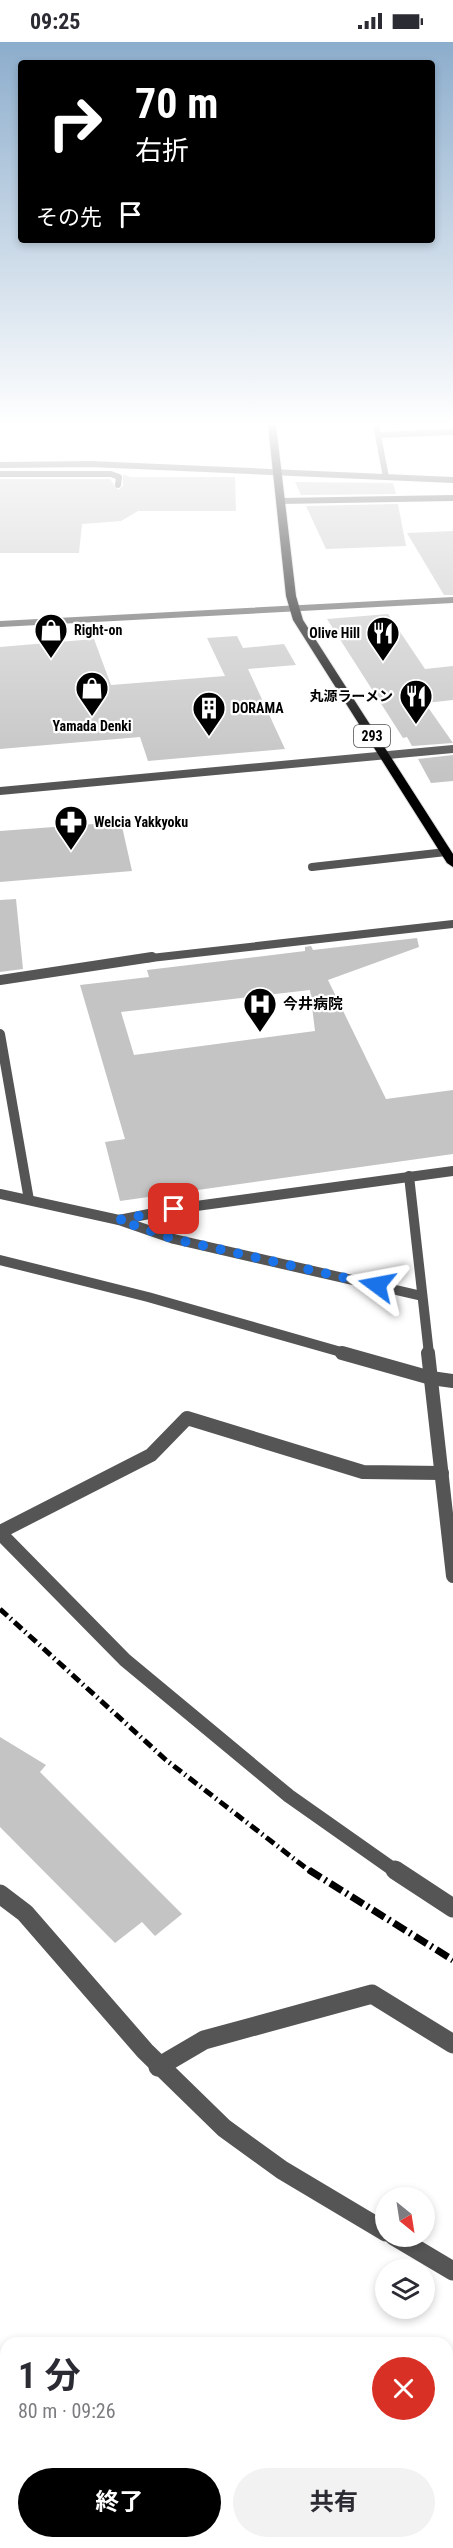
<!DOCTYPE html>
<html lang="ja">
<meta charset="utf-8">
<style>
:root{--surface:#fff;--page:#f2f2f3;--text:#2b2b33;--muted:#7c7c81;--accent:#000}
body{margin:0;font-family:"Roboto Condensed","Noto Sans JP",sans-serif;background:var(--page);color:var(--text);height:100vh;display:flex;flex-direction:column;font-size:22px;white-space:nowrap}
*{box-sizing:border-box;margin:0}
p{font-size:20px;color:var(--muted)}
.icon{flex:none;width:33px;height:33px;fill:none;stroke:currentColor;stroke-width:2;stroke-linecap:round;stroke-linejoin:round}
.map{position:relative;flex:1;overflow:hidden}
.panel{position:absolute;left:0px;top:2295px;width:453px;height:212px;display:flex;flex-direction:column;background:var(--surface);border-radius:18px 18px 0 0;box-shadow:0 3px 9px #0003}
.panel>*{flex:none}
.guide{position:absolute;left:18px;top:18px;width:417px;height:183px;border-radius:6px;box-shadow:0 3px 9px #0003;background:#000;color:#fff;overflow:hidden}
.needle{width:39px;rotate:150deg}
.fabs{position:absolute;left:375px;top:2145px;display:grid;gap:12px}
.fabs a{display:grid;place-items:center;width:60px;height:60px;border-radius:50%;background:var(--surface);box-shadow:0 3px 9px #0003;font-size:30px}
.pin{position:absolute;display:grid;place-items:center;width:51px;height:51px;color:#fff;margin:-26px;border-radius:12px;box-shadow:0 3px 9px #0006}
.me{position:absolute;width:66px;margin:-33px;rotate:283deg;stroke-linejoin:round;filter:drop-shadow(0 0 4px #0008)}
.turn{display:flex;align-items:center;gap:21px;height:126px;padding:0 18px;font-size:27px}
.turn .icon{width:78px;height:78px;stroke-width:2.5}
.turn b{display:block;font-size:42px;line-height:51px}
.then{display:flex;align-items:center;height:57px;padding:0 18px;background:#0003;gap:12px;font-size:22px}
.round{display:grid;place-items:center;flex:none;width:63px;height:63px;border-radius:32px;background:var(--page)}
.overview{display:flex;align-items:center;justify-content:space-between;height:102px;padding:0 18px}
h1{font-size:36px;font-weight:700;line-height:45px}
.button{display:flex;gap:12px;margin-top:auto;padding:12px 18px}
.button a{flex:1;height:69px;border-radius:36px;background:var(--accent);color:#fff;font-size:24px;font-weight:700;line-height:69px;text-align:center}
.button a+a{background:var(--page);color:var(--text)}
.status{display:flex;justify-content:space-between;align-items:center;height:42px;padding:0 30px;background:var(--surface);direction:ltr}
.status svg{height:16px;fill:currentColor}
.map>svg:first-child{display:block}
.building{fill:#c4c4c4;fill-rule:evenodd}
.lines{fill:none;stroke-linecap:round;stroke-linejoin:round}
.trunk-casing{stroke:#dbdbdb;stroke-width:2}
.service-far4{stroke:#555;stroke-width:6}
.service-far3{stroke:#555;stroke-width:8}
.service-far2{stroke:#555;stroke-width:10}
.service-far1{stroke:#555;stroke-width:14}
.service{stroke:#555;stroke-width:19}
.minor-far4{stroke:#555;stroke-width:6}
.minor-far3{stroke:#555;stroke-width:8}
.minor-far2{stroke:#555;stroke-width:10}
.minor-far1{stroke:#555;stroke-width:14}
.minor{stroke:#555;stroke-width:19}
.tertiary-far1{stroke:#555;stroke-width:6}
.tertiary{stroke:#555;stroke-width:8}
.trunk{fill:#000;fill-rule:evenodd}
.rail-far1{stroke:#000;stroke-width:5;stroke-dasharray:10 4 1.5 4;stroke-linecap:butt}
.rail{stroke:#000;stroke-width:7;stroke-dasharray:14 4.5 2 4.5;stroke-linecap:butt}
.route{stroke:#1a73e8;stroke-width:10;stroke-dasharray:0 18}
.labels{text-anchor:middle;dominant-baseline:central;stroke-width:4.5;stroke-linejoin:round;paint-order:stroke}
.far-poi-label{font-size:14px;font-weight:bold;fill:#000;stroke:#fff;text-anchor:start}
.shield{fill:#fff;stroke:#4c4c4c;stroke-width:1.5}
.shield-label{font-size:14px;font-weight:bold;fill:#000}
.poi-label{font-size:15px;font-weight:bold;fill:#000;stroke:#fff;text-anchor:start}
</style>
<div class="status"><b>09:25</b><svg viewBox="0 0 49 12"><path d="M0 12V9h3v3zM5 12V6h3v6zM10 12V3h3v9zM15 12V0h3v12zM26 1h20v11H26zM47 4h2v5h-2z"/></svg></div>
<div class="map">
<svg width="453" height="2506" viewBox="0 0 453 2506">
<rect width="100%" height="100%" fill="#fff"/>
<!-- building -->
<g class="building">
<path d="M 123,432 L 130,435 L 235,435 L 236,469 L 138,469 L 121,479 L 82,482 L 79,511 L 0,511 L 0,437 L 110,437 L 118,448 L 123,444 Z"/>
<path d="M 295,440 L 393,441 L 396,452 L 301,453 Z"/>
<path d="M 398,462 L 406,504 L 326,507 L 306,464 Z"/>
<path d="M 453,489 L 453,553 L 444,553 L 407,491 Z"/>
<path d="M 388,572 L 425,627 L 453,624 L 453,658 L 425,661 L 453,701 L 412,704 L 407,695 L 403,696 L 327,577 Z"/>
<path d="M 237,594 L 243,606 L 284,602 L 296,623 L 248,627 L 285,707 L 148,719 L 140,695 L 0,707 L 0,605 L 94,597 L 111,643 L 225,634 L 207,596 Z"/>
<path d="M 453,713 L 453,739 L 431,741 L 418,717 Z"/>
<path d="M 121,780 L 132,829 L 0,840 L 0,789 Z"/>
<path d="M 16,857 L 23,927 L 0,930 L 0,858 Z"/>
<path d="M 417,896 L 419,905 L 328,938 L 386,1057 L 453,1048 L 453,1112 L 120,1159 L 105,1100 L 125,1097 L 80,943 L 149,935 L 147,928 L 305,909 L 305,905 L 311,904 L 313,908 ZM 310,948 L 315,989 L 134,1013 L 121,970 Z"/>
<path d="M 0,1695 L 46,1723 L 40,1730 L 182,1872 L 155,1894 L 142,1880 L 115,1901 L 0,1785 Z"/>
</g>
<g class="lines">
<defs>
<path id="trunk" d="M 268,383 L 276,383 L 296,554 L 303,578 L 453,812 L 453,825 L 447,821 L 293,578 L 286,554 Z"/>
</defs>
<!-- trunk casing -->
<use href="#trunk" class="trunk-casing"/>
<!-- service-far4 -->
<path class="service-far4" d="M 0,432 L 111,432 L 119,435 L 118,443"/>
<!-- service-far3 -->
<path class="service-far3" d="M 312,825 L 446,810"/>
<!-- service-far2 -->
<path class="service-far2" d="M 119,1178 L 174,1197 L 422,1254"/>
<!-- service-far1 -->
<path class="service-far1" d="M 0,1490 L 151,1413 L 187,1376 L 363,1430 L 442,1431"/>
<!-- service -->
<path class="service" d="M 158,2025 L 204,1998 L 372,1952 L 453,2002"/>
<!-- minor-far4 -->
<g class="minor-far4">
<path d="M 376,383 L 386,435"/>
<path d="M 378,393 L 453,390"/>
<path d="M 0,423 L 91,422 L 453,438"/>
<path d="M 280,459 L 453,456"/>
</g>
<!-- minor-far3 -->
<path class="minor-far3" d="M 142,917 L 453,882"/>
<!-- minor-far2 -->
<g class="minor-far2">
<path d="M 0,938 L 152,915"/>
<path d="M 0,992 L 29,1158"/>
<path d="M 409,1134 L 429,1312"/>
<path d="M 0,1152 L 119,1178 L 174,1167 L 453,1129"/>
<path d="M 0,1218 L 148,1255 L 348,1312"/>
</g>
<!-- minor-far1 -->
<g class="minor-far1">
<path d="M 342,1311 L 431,1336 L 453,1339"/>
<path d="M 428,1311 L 453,1534"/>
<path d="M 0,1491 L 125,1618 L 289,1754 L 397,1830"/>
</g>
<!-- minor -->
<g class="minor">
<path d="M 395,1828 L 453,1866"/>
<path d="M 0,1852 L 25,1871 L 145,2009 L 224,2086 L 282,2128 L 386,2190"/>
<path d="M 394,2194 L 453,2229"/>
</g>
<!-- tertiary-far1 -->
<path class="tertiary-far1" d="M 0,582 L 453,558"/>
<!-- tertiary -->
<path class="tertiary" d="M 0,749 L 453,707"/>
<!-- trunk -->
<use href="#trunk" class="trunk"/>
<!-- rail-far1 -->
<path class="rail-far1" d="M 0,1567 L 166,1718 L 311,1830"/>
<!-- rail -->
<path class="rail" d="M 309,1828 L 453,1918"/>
</g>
<!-- sky -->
<linearGradient id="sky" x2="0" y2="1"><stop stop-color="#8cadcc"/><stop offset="0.52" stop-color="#fff"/><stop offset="1" stop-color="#fff" stop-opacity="0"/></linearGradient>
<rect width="453" height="734" fill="url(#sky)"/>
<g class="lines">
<!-- route -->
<path class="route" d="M 174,1167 L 119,1178 L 174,1197 L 377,1243"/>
</g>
<!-- icons -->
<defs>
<symbol id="shop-pin" viewBox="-11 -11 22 30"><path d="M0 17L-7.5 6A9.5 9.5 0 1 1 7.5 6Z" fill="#000" stroke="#fff"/><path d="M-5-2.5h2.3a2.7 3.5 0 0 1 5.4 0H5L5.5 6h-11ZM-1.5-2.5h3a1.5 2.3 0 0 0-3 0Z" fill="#fff"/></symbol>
<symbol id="restaurant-pin" viewBox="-11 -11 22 30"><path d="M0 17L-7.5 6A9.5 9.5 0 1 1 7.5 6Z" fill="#000" stroke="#fff"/><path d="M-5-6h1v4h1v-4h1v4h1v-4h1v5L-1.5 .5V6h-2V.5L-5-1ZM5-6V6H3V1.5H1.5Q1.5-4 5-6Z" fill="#fff"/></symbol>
<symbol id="building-pin" viewBox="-11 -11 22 30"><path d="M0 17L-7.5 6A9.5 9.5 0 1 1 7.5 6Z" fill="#000" stroke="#fff"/><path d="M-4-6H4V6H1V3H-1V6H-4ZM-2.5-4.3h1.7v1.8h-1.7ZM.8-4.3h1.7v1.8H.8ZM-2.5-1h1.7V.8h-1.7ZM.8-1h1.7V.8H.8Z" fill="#fff"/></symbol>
<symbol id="pharmacy-pin" viewBox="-11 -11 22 30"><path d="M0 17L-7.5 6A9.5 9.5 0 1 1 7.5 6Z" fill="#000" stroke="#fff"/><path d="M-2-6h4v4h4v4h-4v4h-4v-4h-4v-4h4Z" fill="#fff"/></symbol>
<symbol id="hospital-pin" viewBox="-11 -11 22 30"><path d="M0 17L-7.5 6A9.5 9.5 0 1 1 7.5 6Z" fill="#000" stroke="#fff"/><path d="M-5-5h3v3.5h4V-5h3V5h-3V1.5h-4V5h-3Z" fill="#fff"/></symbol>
</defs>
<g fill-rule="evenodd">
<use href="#shop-pin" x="32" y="569" width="38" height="52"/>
<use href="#restaurant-pin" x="364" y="572" width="38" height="52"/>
<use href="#shop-pin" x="73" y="627" width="38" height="52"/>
<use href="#restaurant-pin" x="397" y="635" width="38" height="52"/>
<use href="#building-pin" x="190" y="647" width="38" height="52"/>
<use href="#pharmacy-pin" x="52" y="761" width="38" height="52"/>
<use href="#hospital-pin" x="241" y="943" width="38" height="52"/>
</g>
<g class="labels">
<!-- far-poi labels -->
<g class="far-poi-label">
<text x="74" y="588">Right-on</text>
<text x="360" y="591" text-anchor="end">Olive Hill</text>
<text x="393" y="654" text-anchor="end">丸源ラーメン</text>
<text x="232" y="666">DORAMA</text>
<text x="92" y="684" text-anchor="middle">Yamada Denki</text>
<text x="94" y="780">Welcia Yakkyoku</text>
</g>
<!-- shield labels -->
<rect class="shield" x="354" y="683" width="36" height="22" rx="4.5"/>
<g class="shield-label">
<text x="372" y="694">293</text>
</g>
<!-- poi labels -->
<g class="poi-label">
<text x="283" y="962">今井病院</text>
</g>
</g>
</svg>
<div class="fabs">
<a><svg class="needle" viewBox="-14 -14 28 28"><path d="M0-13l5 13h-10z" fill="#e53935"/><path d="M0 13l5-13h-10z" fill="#7c7c81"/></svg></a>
<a><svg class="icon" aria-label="layers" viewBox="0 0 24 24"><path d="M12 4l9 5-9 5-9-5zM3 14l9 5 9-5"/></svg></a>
</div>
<div class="pin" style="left:174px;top:1167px;background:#d93025"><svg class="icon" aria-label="arrive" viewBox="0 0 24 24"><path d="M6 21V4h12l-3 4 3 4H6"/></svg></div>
<svg class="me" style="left:377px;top:1243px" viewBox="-20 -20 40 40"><path d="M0-17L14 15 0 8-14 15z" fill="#1a73e8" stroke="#fff" stroke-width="4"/></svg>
<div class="guide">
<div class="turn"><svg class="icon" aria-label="right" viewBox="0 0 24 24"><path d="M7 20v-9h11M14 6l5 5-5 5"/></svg><div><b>70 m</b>右折</div></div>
<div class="then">その先<svg class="icon" aria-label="arrive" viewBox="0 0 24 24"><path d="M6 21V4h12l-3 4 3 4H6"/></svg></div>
</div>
<section class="panel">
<div class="overview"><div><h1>1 分</h1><p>80 m · 09:26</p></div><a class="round" style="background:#d93025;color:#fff"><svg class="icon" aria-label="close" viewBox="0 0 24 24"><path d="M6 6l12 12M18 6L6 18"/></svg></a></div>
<div class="button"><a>終了</a><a>共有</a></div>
</section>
</div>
